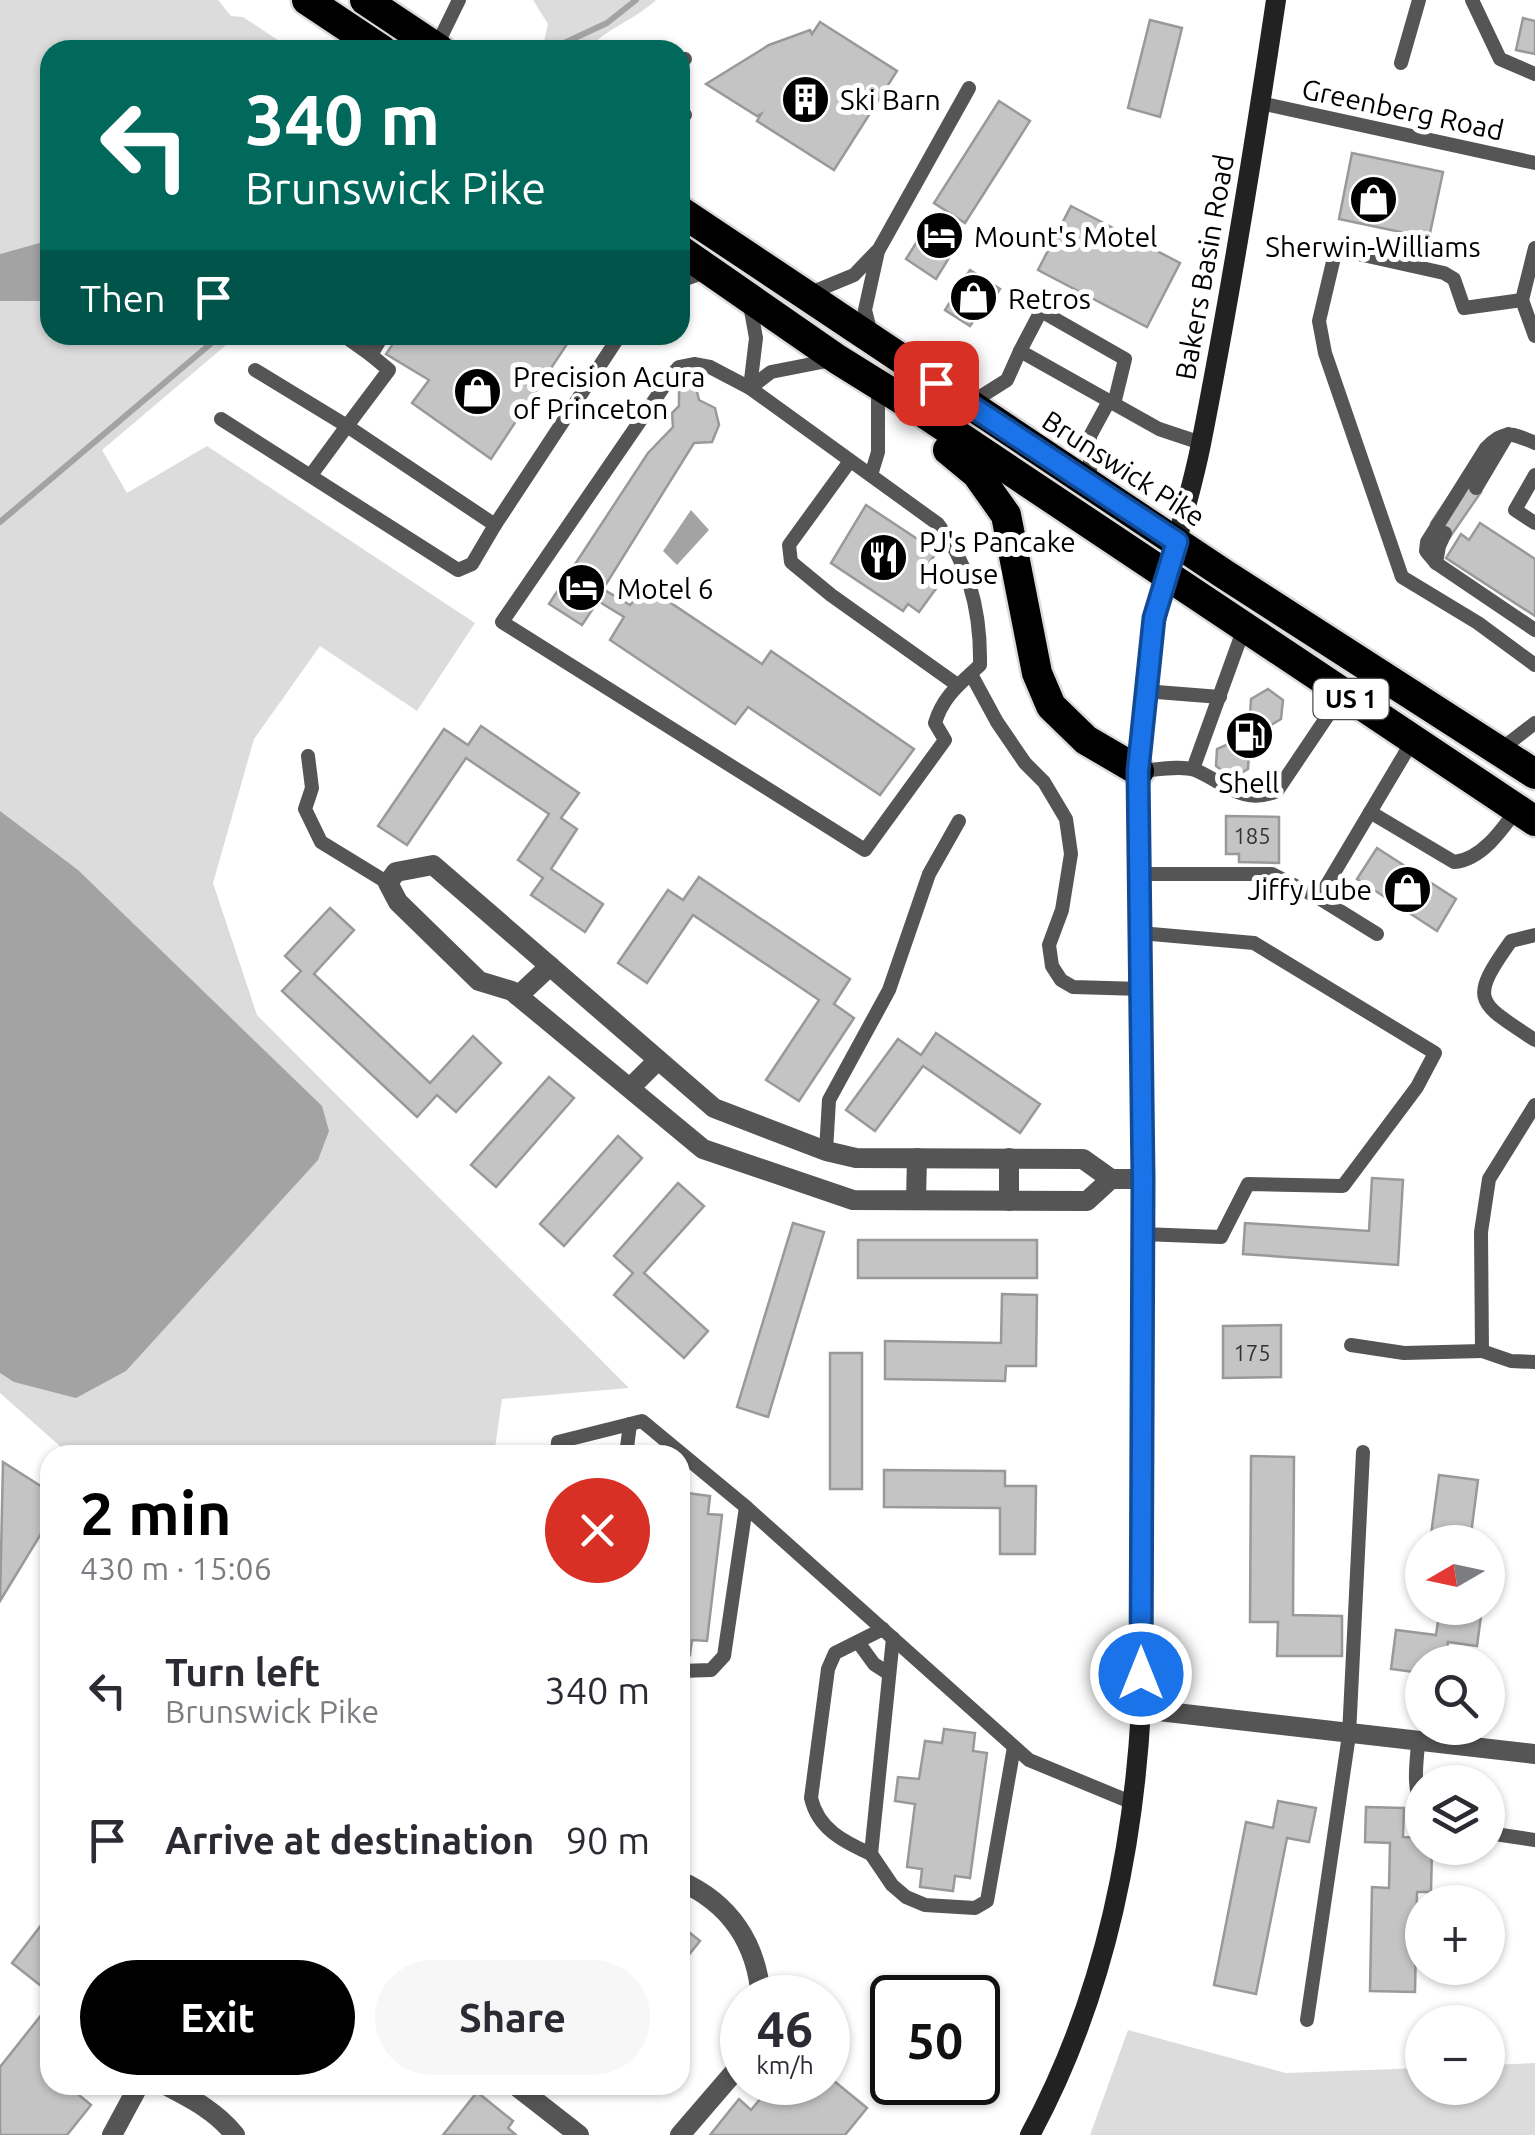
<!DOCTYPE html>
<meta charset="utf-8">
<style>
:root{--surface:#fff;--page:#f7f7f7;--text:#2b2b33;--muted:#7c7c81;--accent:#000}
body{margin:0;font-family:Ubuntu,sans-serif;background:var(--page);color:var(--text);height:100vh;display:flex;flex-direction:column;font-size:38px;white-space:nowrap}
*{box-sizing:border-box;margin:0}
p{font-size:32px;color:var(--muted)}
.icon{flex:none;width:55px;height:55px;fill:none;stroke:currentColor;stroke-width:2;stroke-linecap:round;stroke-linejoin:round}
.map{position:relative;flex:1;overflow:hidden}
.drawer{position:absolute;left:40px;top:1445px;width:650px;height:650px;display:flex;flex-direction:column;background:var(--surface);border-radius:30px;box-shadow:0 2px 8px #0004}
.drawer>*{flex:none}
.banner{position:absolute;left:40px;top:40px;width:650px;height:305px;border-radius:30px;box-shadow:0 2px 8px #0004;background:#00695c;color:#fff;overflow:hidden}
.needle{width:65px;rotate:261deg}
.controls{position:absolute;left:1405px;top:1525px;display:grid;gap:20px}
.controls a{display:grid;place-items:center;width:100px;height:100px;border-radius:50%;background:var(--surface);box-shadow:0 2px 8px #0004;font-size:50px}
.speed{position:absolute;left:720px;top:1975px;display:flex;gap:20px;font-size:50px;font-weight:700;text-align:center}
.speed>*{display:grid;place-content:center;width:130px;height:130px;border-radius:50%;background:var(--surface);box-shadow:0 2px 8px #0004;line-height:1}
.speed small{font-size:25px;font-weight:400}
.speed .limit{border:5px solid #111;border-radius:15px;background:#fff;color:#111}
.pin{position:absolute;display:grid;place-items:center;width:85px;height:85px;color:#fff;margin:-42px;border-radius:20px;box-shadow:0 5px 15px #0006}
.me{position:absolute;width:110px;margin:-55px;rotate:0deg;stroke-linejoin:round;filter:drop-shadow(0 0 8px #0008)}
.turn{display:flex;align-items:center;gap:35px;height:210px;padding:0 40px;font-size:45px}
.turn .icon{width:130px;height:130px;stroke-width:2.5}
.turn b{display:block;font-size:70px;line-height:85px}
.then{display:flex;align-items:center;height:95px;padding:0 40px;background:#0003;gap:20px;font-size:38px}
.round{display:grid;place-items:center;flex:none;width:105px;height:105px;border-radius:52px;background:var(--page)}
.headline{display:flex;align-items:center;justify-content:space-between;height:170px;padding:0 40px}
h1{font-size:60px;font-weight:700;line-height:75px;color:var(--accent)}
.primary-button{display:flex;gap:20px;margin-top:auto;padding:20px 40px}
.primary-button a{flex:1;height:115px;border-radius:60px;background:var(--accent);color:#fff;font-size:40px;font-weight:700;line-height:115px;text-align:center}
.primary-button a+a{background:var(--page);color:var(--text)}
ul{padding:0;list-style:none}
li{display:flex;align-items:center;gap:30px;height:150px;padding:0 40px}
li div{flex:1}
li b{display:block;font-size:38px}
li em{font-style:normal}
.map>svg:first-child{display:block}
.green{fill:#dcdcdc}
.water{fill:#a3a3a3}
.lines{fill:none;stroke-linecap:round;stroke-linejoin:round}
.stream{stroke:#a3a3a3;stroke-width:6}
.building{fill:#c4c4c4;stroke:#999;stroke-width:2.5}
.highway-casing{stroke:#dbdbdb;stroke-width:35}
.lane{stroke:#555;stroke-width:14}
.street{stroke:#555;stroke-width:20}
.secondary{stroke:#222;stroke-width:20}
.highway{stroke:#000;stroke-width:30}
.route-casing{stroke:#114b97;stroke-width:25}
.route{stroke:#1a73e8;stroke-width:18}
.labels{text-anchor:middle;dominant-baseline:central;stroke-width:10;stroke-linejoin:round;paint-order:stroke}
.number-label{font-size:22px;fill:#313131}
.shield{fill:#fff;stroke:#4c4c4c;stroke-width:2.5}
.shield-label{font-size:25px;font-weight:bold;fill:#000}
.poi-label{font-size:28px;fill:#000;stroke:#fff;text-anchor:start}
.street-label{font-size:28px;fill:#000;stroke:#fff}
</style>
<div class="map">
<svg width="1535" height="2135" viewBox="0 0 1535 2135">
<rect width="100%" height="100%" fill="#fff"/>
<!-- green -->
<g class="green">
<path d="M 0,0 L 218,0 L 231,16 L 243,17 L 293,50 L 50,50 L 50,240 L 0,254 Z"/>
<path d="M 533,0 L 656,0 C 632,22 608,27 587,50 L 542,50 L 548,24 Z"/>
<path d="M 0,301 L 50,301 L 50,335 L 238,335 L 102,450 L 127,493 L 207,446 L 475,623 L 417,711 L 320,646 L 254,739 L 213,883 L 257,1015 L 629,1388 L 502,1399 L 494,1455 L 343,1455 L 337,1452 L 218,1446 L 182,1455 L 70,1455 L 0,1393 Z"/>
<path d="M 1128,2030 L 1286,2073 L 1422,2068 L 1422,2088 L 1488,2088 L 1488,2065 L 1535,2063 L 1535,2135 L 1090,2135 Z"/>
</g>
<!-- water -->
<g class="water">
<path d="M 50,240 L 50,301 L 0,301 L 0,254 Z"/>
<path d="M 691,510 L 709,530 L 677,565 L 663,551 Z"/>
<path d="M 0,811 L 78,870 L 322,1106 L 329,1131 L 318,1160 L 126,1371 L 76,1398 L 14,1382 L 0,1373 Z"/>
</g>
<g class="lines">
<!-- stream -->
<g class="stream">
<path d="M 549,50 L 607,23 L 636,0"/>
<path d="M 0,522 L 221,335"/>
</g>
</g>
<!-- building -->
<g class="building">
<path d="M 1523,18 L 1535,21 L 1535,54 L 1516,50 Z"/>
<path d="M 1150,20 L 1182,28 L 1160,117 L 1128,108 Z"/>
<path d="M 820,22 L 897,71 L 834,170 L 757,121 L 761,114 L 757,116 L 706,84 L 769,45 L 810,30 L 812,34 Z"/>
<path d="M 999,101 L 1030,121 L 965,223 L 934,203 Z"/>
<path d="M 1352,153 L 1443,172 L 1429,238 L 1339,219 Z"/>
<path d="M 1071,206 L 1180,263 L 1147,327 L 1038,270 Z"/>
<path d="M 930,221 L 960,240 L 936,279 L 906,259 Z"/>
<path d="M 970,270 L 1000,289 L 987,310 L 983,307 L 970,326 L 945,310 Z"/>
<path d="M 399,335 L 573,335 L 491,459 L 412,403 L 429,380 L 386,354 Z"/>
<path d="M 694,379 L 699,400 L 715,408 L 719,425 L 712,442 L 694,443 L 603,589 L 630,605 L 647,587 L 762,664 L 771,651 L 914,749 L 880,795 L 748,707 L 735,724 L 610,640 L 624,617 L 598,601 L 582,625 L 549,604 L 648,453 L 673,427 L 672,413 L 679,406 L 679,382 Z"/>
<path d="M 1461,479 L 1481,492 L 1450,537 L 1431,523 Z"/>
<path d="M 866,505 L 937,552 L 926,567 L 943,579 L 919,612 L 908,604 L 903,611 L 831,563 Z"/>
<path d="M 1480,523 L 1535,559 L 1535,616 L 1446,558 L 1461,534 L 1469,540 Z"/>
<path d="M 1268,689 L 1283,700 L 1281,719 L 1266,728 L 1265,745 L 1249,753 L 1248,769 L 1232,778 L 1216,766 L 1217,749 L 1233,742 L 1234,724 L 1250,716 L 1251,699 Z"/>
<path d="M 481,726 L 579,793 L 561,818 L 577,829 L 551,869 L 603,904 L 585,932 L 531,895 L 543,878 L 518,860 L 549,814 L 466,758 L 407,845 L 378,826 L 444,729 L 468,745 Z"/>
<path d="M 1226,816 L 1279,817 L 1279,863 L 1239,862 L 1239,854 L 1226,854 Z"/>
<path d="M 1377,848 L 1456,899 L 1437,931 L 1357,879 Z"/>
<path d="M 699,877 L 850,979 L 834,1004 L 854,1018 L 799,1101 L 766,1080 L 819,1000 L 693,915 L 647,983 L 618,963 L 668,890 L 683,900 Z"/>
<path d="M 330,908 L 354,930 L 314,974 L 430,1083 L 473,1036 L 501,1063 L 456,1112 L 437,1095 L 417,1117 L 282,991 L 301,971 L 285,956 Z"/>
<path d="M 936,1033 L 1040,1104 L 1020,1133 L 923,1066 L 875,1131 L 846,1110 L 898,1039 L 921,1055 Z"/>
<path d="M 549,1077 L 574,1098 L 496,1187 L 471,1165 Z"/>
<path d="M 618,1136 L 642,1158 L 564,1246 L 540,1224 Z"/>
<path d="M 1372,1178 L 1403,1180 L 1398,1265 L 1243,1254 L 1245,1223 L 1369,1231 Z"/>
<path d="M 678,1183 L 704,1206 L 644,1273 L 708,1331 L 684,1358 L 614,1295 L 633,1273 L 614,1256 Z"/>
<path d="M 793,1223 L 824,1232 L 768,1417 L 737,1407 Z"/>
<rect x="858" y="1240" width="179" height="38"/>
<path d="M 1002,1294 L 1037,1295 L 1036,1366 L 1006,1366 L 1005,1381 L 885,1379 L 885,1341 L 1001,1343 Z"/>
<path d="M 1281,1325 L 1281,1377 L 1223,1378 L 1223,1326 Z"/>
<rect x="830" y="1353" width="32" height="136"/>
<path d="M 1251,1456 L 1294,1457 L 1293,1615 L 1342,1616 L 1342,1656 L 1277,1656 L 1278,1622 L 1250,1622 Z"/>
<path d="M 3,1462 L 50,1492 L 50,1519 L 0,1601 Z"/>
<path d="M 884,1470 L 1005,1471 L 1005,1486 L 1036,1486 L 1035,1554 L 1000,1554 L 1000,1508 L 884,1507 Z"/>
<path d="M 1439,1475 L 1478,1480 L 1470,1542 L 1430,1542 Z"/>
<path d="M 680,1492 L 710,1496 L 708,1514 L 722,1515 L 707,1641 L 692,1640 L 690,1655 L 680,1653 Z"/>
<path d="M 1440,1608 L 1482,1608 L 1477,1646 L 1448,1642 L 1446,1662 L 1422,1662 L 1422,1673 L 1391,1669 L 1396,1630 L 1436,1635 Z"/>
<path d="M 944,1729 L 975,1733 L 973,1751 L 987,1753 L 970,1878 L 955,1876 L 953,1891 L 920,1887 L 922,1869 L 907,1867 L 915,1804 L 895,1801 L 898,1777 L 919,1779 L 925,1741 L 942,1743 Z"/>
<path d="M 1278,1801 L 1316,1808 L 1309,1842 L 1287,1838 L 1256,1994 L 1214,1985 L 1246,1822 L 1273,1828 Z"/>
<path d="M 1366,1807 L 1404,1808 L 1403,1837 L 1422,1838 L 1422,1848 L 1432,1848 L 1431,1892 L 1417,1892 L 1415,1992 L 1370,1991 L 1372,1887 L 1389,1888 L 1390,1843 L 1365,1842 Z"/>
<path d="M 49,1915 L 50,1916 L 50,1993 L 12,1963 Z"/>
<path d="M 680,1925 L 700,1941 L 680,1966 Z"/>
<path d="M 50,2004 L 50,2085 L 67,2085 L 91,2105 L 67,2135 L 0,2135 L 0,2067 Z"/>
<path d="M 828,2042 L 840,2052 L 828,2068 Z"/>
<path d="M 828,2076 L 867,2108 L 845,2135 L 710,2135 L 739,2099 L 751,2110 L 766,2092 L 778,2102 L 791,2086 L 787,2082 L 828,2082 Z"/>
<path d="M 477,2092 L 513,2121 L 508,2128 L 516,2135 L 443,2135 Z"/>
</g>
<g class="lines">
<defs>
<g id="highway">
<path d="M 307,0 L 382,50"/>
<path d="M 365,0 L 440,50"/>
<path d="M 680,211 L 1224,574 L 1535,774"/>
<path d="M 680,250 L 837,359 L 927,415 L 1535,821"/>
<path d="M 948,450 L 977,474 L 1006,515 L 1037,673 L 1051,706 L 1086,740 L 1139,771"/>
</g>
</defs>
<!-- highway casing -->
<use href="#highway" class="highway-casing"/>
<!-- lane -->
<g class="lane">
<path d="M 1472,0 L 1500,59 L 1535,74"/>
<path d="M 436,47 L 459,0"/>
<path d="M 680,63 L 685,59"/>
<path d="M 1401,63 L 1419,0"/>
<path d="M 1260,103 L 1535,163"/>
<path d="M 680,112 L 685,115"/>
<path d="M 1535,248 L 1522,300 L 1464,308 L 1454,279 L 1444,273 L 1336,249 L 1319,321 L 1325,353 L 1402,577 L 1478,623 L 1535,665"/>
<path d="M 680,281 L 708,271"/>
<path d="M 808,294 L 854,275 L 877,251"/>
<path d="M 1522,300 L 1535,336"/>
<path d="M 871,334 L 865,310 L 878,251 L 969,88"/>
<path d="M 343,335 L 371,355"/>
<path d="M 383,335 L 371,355 L 389,370 L 347,426 L 495,525 L 620,335"/>
<path d="M 694,364 L 710,367 L 750,388 L 938,524 C 970,565 981,614 980,665 C 960,684 943,696 935,723 L 945,740 L 865,850 L 502,622 L 671,376 L 679,367 Z"/>
<path d="M 255,370 L 347,426 L 311,475"/>
<path d="M 750,388 L 756,338 L 750,305"/>
<path d="M 750,388 L 771,372 L 832,360"/>
<path d="M 969,404 L 1007,380 L 1020,351"/>
<path d="M 1114,404 L 1125,359 L 1041,311 L 1020,351 L 1159,429 L 1201,443"/>
<path d="M 221,419 L 458,570 L 472,564 L 495,525"/>
<path d="M 850,461 L 789,545 L 791,562 L 831,595 L 956,684"/>
<path d="M 871,475 L 878,452 L 878,392"/>
<path d="M 1535,475 L 1515,510 L 1535,523"/>
<path d="M 1090,485 L 1090,436 L 1109,401"/>
<path d="M 1476,488 L 1508,434"/>
<path d="M 1445,533 L 1439,546 L 1436,563 L 1535,630"/>
<path d="M 1436,563 L 1426,551 L 1427,542 L 1486,448 C 1504,429 1512,433 1535,443"/>
<path d="M 971,674 L 997,722 L 1025,763 L 1044,782 L 1066,819 L 1071,854 L 1062,910 L 1049,945 L 1052,966 L 1061,980 L 1073,987 L 1141,989"/>
<path d="M 1144,691 L 1220,697"/>
<path d="M 1500,750 L 1535,723"/>
<path d="M 308,756 L 312,788 L 305,809 L 321,842 L 388,883"/>
<path d="M 1193,769 L 1244,628"/>
<path d="M 1139,771 C 1155,770 1181,765 1195,770 C 1224,782 1243,806 1277,791 L 1343,693"/>
<path d="M 1370,812 L 1454,862 C 1481,860 1502,830 1517,809"/>
<path d="M 1139,874 L 1272,874 L 1319,898 L 1377,934"/>
<path d="M 1319,898 L 1413,740"/>
<path d="M 1140,933 L 1254,943 L 1435,1053 L 1417,1087 L 1343,1186 L 1248,1184 L 1221,1237 L 1142,1234"/>
<path d="M 1535,935 L 1511,941 C 1468,1001 1477,1002 1535,1040"/>
<path d="M 1535,1105 L 1489,1179 L 1481,1232 L 1482,1351 L 1511,1361 L 1535,1362"/>
<path d="M 826,1151 L 829,1100 L 889,990 L 929,874 L 959,821"/>
<path d="M 1351,1345 L 1404,1353 L 1482,1351"/>
<path d="M 557,1455 L 558,1442 L 642,1421 L 746,1507 L 1029,1760 L 1133,1803"/>
<path d="M 626,1455 L 630,1424"/>
<path d="M 893,1638 L 871,1854 L 892,1885 L 906,1897 L 925,1905 L 975,1908 L 987,1901 L 1014,1747"/>
<path d="M 858,1642 L 874,1664 L 888,1673"/>
<path d="M 680,1671 L 711,1670 L 724,1656 L 746,1507"/>
<path d="M 1418,1742 C 1417,1763 1412,1786 1422,1806"/>
<path d="M 1488,1833 L 1535,1840"/>
<path d="M 871,1854 C 844,1842 818,1829 811,1798 L 828,1669 L 835,1653 L 883,1629"/>
<path d="M 1307,2020 L 1349,1735 L 1363,1452"/>
</g>
<!-- street -->
<g class="street">
<path d="M 518,996 L 550,966"/>
<path d="M 630,1088 L 658,1060"/>
<path d="M 1009,1158 L 1009,1201"/>
<path d="M 1111,1179 L 1087,1201 L 853,1200 L 703,1149 L 512,991 L 479,981 L 398,902 L 388,883 L 396,872 L 433,865 L 714,1108 L 826,1151 L 856,1158 L 1083,1159 L 1111,1179 L 1143,1179"/>
<path d="M 916,1200 L 917,1158"/>
<path d="M 1141,1709 L 1535,1754"/>
<path d="M 680,1881 C 730,1903 757,1944 761,1998"/>
<path d="M 165,2085 C 192,2099 216,2111 235,2135"/>
<path d="M 515,2085 L 579,2135"/>
<path d="M 112,2135 L 139,2085"/>
<path d="M 680,2135 L 742,2063"/>
</g>
<!-- secondary -->
<path class="secondary" d="M 1030,2135 C 1101,2004 1133,1857 1141,1709 C 1142,1516 1145,1322 1142,1129 C 1141,985 1132,840 1144,696 C 1151,609 1184,529 1201,444 C 1230,297 1254,148 1276,0"/>
<!-- highway -->
<use href="#highway" class="highway"/>
</g>
<g class="lines">
<defs>
<path id="route" d="M 936,383 L 1177,542 L 1154,618 L 1138,771 L 1143,1179 L 1141,1674"/>
</defs>
<!-- route casing -->
<use href="#route" class="route-casing"/>
<!-- route -->
<use href="#route" class="route"/>
</g>
<!-- icons -->
<defs>
<symbol id="building-disc" viewBox="-11 -11 22 22"><circle r="9.5" fill="#000" stroke="#fff"/><path d="M-4-6H4V6H1V3H-1V6H-4ZM-2.5-4.3h1.7v1.8h-1.7ZM.8-4.3h1.7v1.8H.8ZM-2.5-1h1.7V.8h-1.7ZM.8-1h1.7V.8H.8Z" fill="#fff"/></symbol>
<symbol id="shop-disc" viewBox="-11 -11 22 22"><circle r="9.5" fill="#000" stroke="#fff"/><path d="M-5-2.5h2.3a2.7 3.5 0 0 1 5.4 0H5L5.5 6h-11ZM-1.5-2.5h3a1.5 2.3 0 0 0-3 0Z" fill="#fff"/></symbol>
<symbol id="hotel-disc" viewBox="-11 -11 22 22"><circle r="9.5" fill="#000" stroke="#fff"/><path d="M-6-4.5h1.5V1H6V5H4.5V3h-9V5H-6ZM-4 0a1.8 1.8 0 1 1 3.6 0ZM.5 0V-2.5h3Q6-2.5 6 0Z" fill="#fff"/></symbol>
<symbol id="restaurant-disc" viewBox="-11 -11 22 22"><circle r="9.5" fill="#000" stroke="#fff"/><path d="M-5-6h1v4h1v-4h1v4h1v-4h1v5L-1.5 .5V6h-2V.5L-5-1ZM5-6V6H3V1.5H1.5Q1.5-4 5-6Z" fill="#fff"/></symbol>
<symbol id="fuel-disc" viewBox="-11 -11 22 22"><circle r="9.5" fill="#000" stroke="#fff"/><path d="M-5.5-6h7V0h2V4h1.3V-2.5L3-4.5l.8-.8L6-3V5H2.5V1h-1V6h-7ZM-4.2-4.7v3.2H.2V-4.7Z" fill="#fff"/></symbol>
</defs>
<g fill-rule="evenodd">
<use href="#building-disc" x="778" y="72" width="55" height="55"/>
<use href="#shop-disc" x="1346" y="172" width="55" height="55"/>
<use href="#hotel-disc" x="912" y="208" width="55" height="55"/>
<use href="#shop-disc" x="946" y="270" width="55" height="55"/>
<use href="#shop-disc" x="450" y="364" width="55" height="55"/>
<use href="#restaurant-disc" x="856" y="530" width="55" height="55"/>
<use href="#hotel-disc" x="554" y="560" width="55" height="55"/>
<use href="#fuel-disc" x="1222" y="708" width="55" height="55"/>
<use href="#shop-disc" x="1380" y="862" width="55" height="55"/>
</g>
<g class="labels">
<!-- number labels -->
<g class="number-label">
<text x="1252" y="835">185</text>
<text x="1252" y="1352">175</text>
</g>
<!-- shield labels -->
<rect class="shield" x="1313.5" y="679" width="75" height="40" rx="8"/>
<g class="shield-label">
<text x="1351" y="699">US 1</text>
</g>
<!-- poi labels -->
<g class="poi-label">
<text x="840" y="99">Ski Barn</text>
<text x="974" y="236">Mount's Motel</text>
<text x="1373" y="246" text-anchor="middle">Sherwin-Williams</text>
<text x="1008" y="298">Retros</text>
<text x="513" y="376">Precision Acura<tspan x="513" dy="32">of Princeton</tspan></text>
<text x="919" y="541">PJ's Pancake<tspan x="919" dy="32">House</tspan></text>
<text x="617" y="588">Motel 6</text>
<text x="1249" y="782" text-anchor="middle">Shell</text>
<text x="1372" y="889" text-anchor="end">Jiffy Lube</text>
</g>
<!-- street labels -->
<g class="street-label">
<text transform="translate(1403 109) rotate(12)">Greenberg Road</text>
<text transform="translate(1204 267) rotate(-80)">Bakers Basin Road</text>
<text transform="translate(1124 468) rotate(33)">Brunswick Pike</text>
</g>
</g>
</svg>
<div class="controls">
<a><svg class="needle" viewBox="-14 -14 28 28"><path d="M0-13l5 13h-10z" fill="#e53935"/><path d="M0 13l5-13h-10z" fill="#7c7c81"/></svg></a>
<a><svg class="icon" aria-label="search" viewBox="0 0 24 24"><circle cx="10" cy="10" r="6"/><path d="M15 15l6 6"/></svg></a>
<a><svg class="icon" aria-label="layers" viewBox="0 0 24 24"><path d="M12 4l9 5-9 5-9-5zM3 14l9 5 9-5"/></svg></a>
<a>+</a>
<a>−</a>
</div>
<div class="speed"><div>46<small>km/h</small></div><div class="limit">50</div></div>
<div class="pin" style="left:936px;top:383px;background:#d93025"><svg class="icon" aria-label="arrive" viewBox="0 0 24 24"><path d="M6 21V4h12l-3 4 3 4H6"/></svg></div>
<svg class="me" style="left:1141px;top:1674px" viewBox="-20 -20 40 40"><circle r="17" fill="#1a73e8" stroke="#fff" stroke-width="3"/><path d="M0-11L8 9 0 5-8 9z" fill="#fff"/></svg>
<div class="banner">
<div class="turn"><svg class="icon" aria-label="left" viewBox="0 0 24 24"><path d="M17 20v-9H6M10 6l-5 5 5 5"/></svg><div><b>340 m</b>Brunswick Pike</div></div>
<div class="then">Then<svg class="icon" aria-label="arrive" viewBox="0 0 24 24"><path d="M6 21V4h12l-3 4 3 4H6"/></svg></div>
</div>
<section class="drawer">
<div class="headline"><div><h1>2 min</h1><p>430 m · 15:06</p></div><a class="round" style="background:#d93025;color:#fff"><svg class="icon" aria-label="close" viewBox="0 0 24 24"><path d="M6 6l12 12M18 6L6 18"/></svg></a></div>
<ul>
<li><svg class="icon" aria-label="left" viewBox="0 0 24 24"><path d="M17 20v-9H6M10 6l-5 5 5 5"/></svg><div><b>Turn left</b><p>Brunswick Pike</p></div><em>340 m</em></li>
<li><svg class="icon" aria-label="arrive" viewBox="0 0 24 24"><path d="M6 21V4h12l-3 4 3 4H6"/></svg><div><b>Arrive at destination</b></div><em>90 m</em></li>
</ul>
<div class="primary-button"><a>Exit</a><a>Share</a></div>
</section>
</div>
